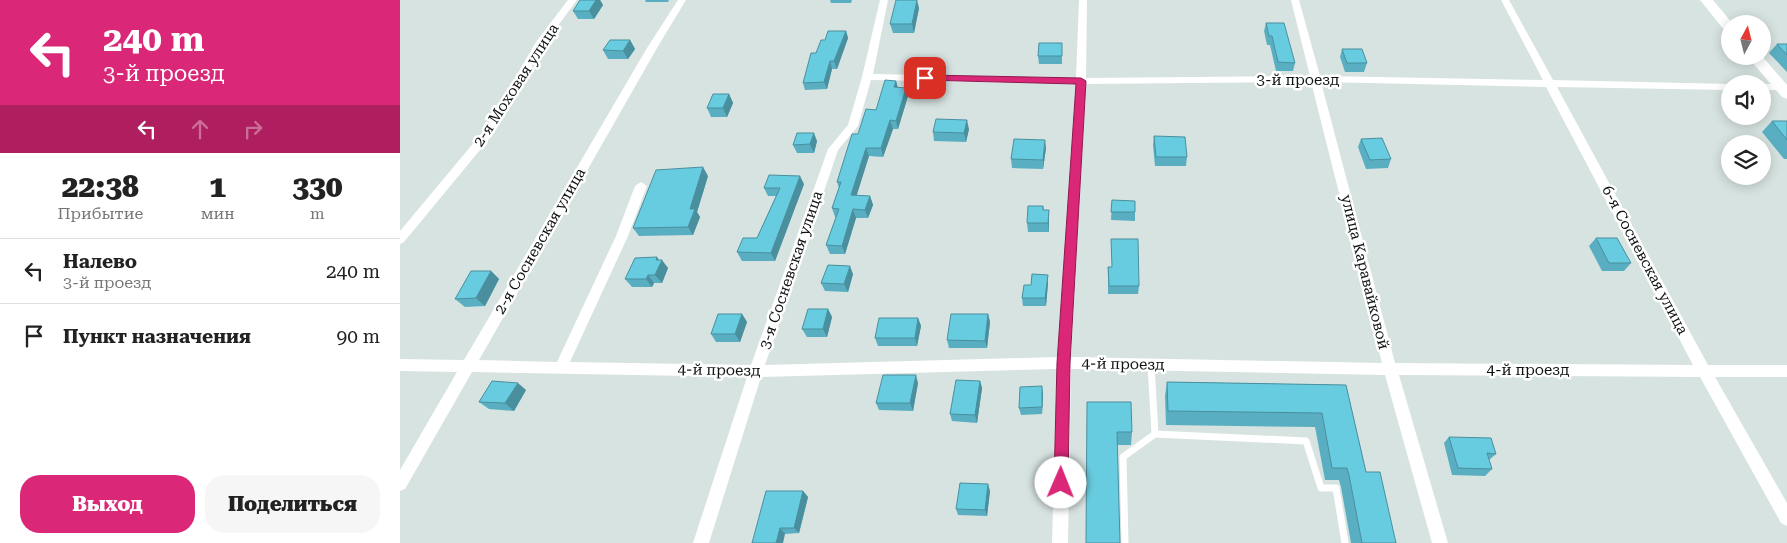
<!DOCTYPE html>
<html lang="ru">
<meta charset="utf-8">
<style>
:root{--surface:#fff;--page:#f6f6f6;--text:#222;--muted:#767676;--line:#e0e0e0;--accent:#db2777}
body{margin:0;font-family:"Roboto Serif",serif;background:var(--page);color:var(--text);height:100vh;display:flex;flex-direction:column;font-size:19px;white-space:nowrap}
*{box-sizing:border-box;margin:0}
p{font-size:16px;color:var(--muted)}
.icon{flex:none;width:28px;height:28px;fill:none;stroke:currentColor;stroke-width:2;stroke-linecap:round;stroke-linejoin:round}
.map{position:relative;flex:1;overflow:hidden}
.details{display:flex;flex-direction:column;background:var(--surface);width:400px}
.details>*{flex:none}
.banner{background:#db2777;color:#fff;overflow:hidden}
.needle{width:32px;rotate:7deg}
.tools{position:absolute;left:1321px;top:15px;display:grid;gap:10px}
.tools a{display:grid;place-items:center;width:50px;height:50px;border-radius:50%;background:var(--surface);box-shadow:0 2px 12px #0003;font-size:25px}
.pin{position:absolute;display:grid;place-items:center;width:42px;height:42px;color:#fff;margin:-21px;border-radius:10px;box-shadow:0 2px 8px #0006}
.me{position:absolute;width:55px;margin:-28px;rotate:1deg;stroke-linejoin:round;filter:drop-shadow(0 0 4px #0008)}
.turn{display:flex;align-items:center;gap:18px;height:105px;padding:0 20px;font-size:22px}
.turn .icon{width:65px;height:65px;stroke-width:2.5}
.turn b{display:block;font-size:35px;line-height:42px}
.lanes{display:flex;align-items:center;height:48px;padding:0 20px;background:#0003;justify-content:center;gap:25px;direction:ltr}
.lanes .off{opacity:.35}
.eta{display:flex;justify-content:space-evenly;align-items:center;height:85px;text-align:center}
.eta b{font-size:30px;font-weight:800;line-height:35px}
.button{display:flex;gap:10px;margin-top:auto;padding:10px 20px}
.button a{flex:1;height:58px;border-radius:20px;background:var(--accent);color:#fff;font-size:20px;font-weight:800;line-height:58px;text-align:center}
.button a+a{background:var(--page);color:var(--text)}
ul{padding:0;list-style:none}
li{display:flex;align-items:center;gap:15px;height:65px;padding:0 20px;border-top:1px solid var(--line)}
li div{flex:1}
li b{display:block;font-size:19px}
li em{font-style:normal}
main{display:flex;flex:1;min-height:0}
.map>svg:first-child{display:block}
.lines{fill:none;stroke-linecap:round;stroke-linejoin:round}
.service{stroke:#fff;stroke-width:7}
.minor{fill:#fff;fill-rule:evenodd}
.secondary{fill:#fff;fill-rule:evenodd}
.wall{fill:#59afc1}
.shaded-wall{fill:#498f9d}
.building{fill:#68cce0;stroke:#498f9d}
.route{fill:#db2777;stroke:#8e194d}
.labels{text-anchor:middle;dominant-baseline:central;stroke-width:5;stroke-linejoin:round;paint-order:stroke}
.street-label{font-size:15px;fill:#101313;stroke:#fff}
</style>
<main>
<section class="details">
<div class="banner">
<div class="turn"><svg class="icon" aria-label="left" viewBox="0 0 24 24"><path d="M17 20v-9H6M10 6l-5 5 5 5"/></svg><div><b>240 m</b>3-й проезд</div></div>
<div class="lanes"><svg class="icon" aria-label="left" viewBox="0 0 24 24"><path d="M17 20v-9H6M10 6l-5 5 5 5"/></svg><svg class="icon off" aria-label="ahead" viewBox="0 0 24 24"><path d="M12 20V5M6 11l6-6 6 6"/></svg><svg class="icon off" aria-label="right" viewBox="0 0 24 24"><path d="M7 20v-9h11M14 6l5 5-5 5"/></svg></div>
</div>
<div class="eta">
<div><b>22:38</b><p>Прибытие</p></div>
<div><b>1</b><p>мин</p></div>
<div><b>330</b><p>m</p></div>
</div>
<ul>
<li><svg class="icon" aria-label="left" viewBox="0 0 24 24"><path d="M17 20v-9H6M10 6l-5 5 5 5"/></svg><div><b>Налево</b><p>3-й проезд</p></div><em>240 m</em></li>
<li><svg class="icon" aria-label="arrive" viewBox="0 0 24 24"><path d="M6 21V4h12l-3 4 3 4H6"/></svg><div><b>Пункт назначения</b></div><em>90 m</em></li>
</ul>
<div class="button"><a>Выход</a><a>Поделиться</a></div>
</section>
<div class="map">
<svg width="1387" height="543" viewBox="0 0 1387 543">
<rect width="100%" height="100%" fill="#d7e3e1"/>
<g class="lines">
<!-- service -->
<g class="service">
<path d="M 751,365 L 755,434 L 906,441 L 921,488 L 936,488 L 945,543"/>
<path d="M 725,543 L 723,457 L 755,434"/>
</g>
<!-- minor -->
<g class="minor">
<path d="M 168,0 L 177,0 L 145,43 L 94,133 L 4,242 L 0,244 L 0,231 L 86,128 L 136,42 Z"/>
<path d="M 278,0 L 286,0 L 257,48 L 79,360 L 157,362 L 216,236 L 235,186 L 241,182 L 247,186 L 228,236 L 170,362 L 351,365 L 428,149 L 448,125 L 462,77 L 480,0 L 488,0 L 473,74 L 676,78 L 679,0 L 687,0 L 686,78 L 910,76 L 891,0 L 899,0 L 920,76 L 1143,80 L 1101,0 L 1109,0 L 1153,80 L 1330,84 L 1330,90 L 1157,87 L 1308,365 L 1387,365 L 1387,377 L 1315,377 L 1387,503 L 1387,526 L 1381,523 L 1300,377 L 999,375 L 1048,543 L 1032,543 L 985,375 L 671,369 L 668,543 L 652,543 L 657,369 L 361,377 L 309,543 L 293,543 L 347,377 L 72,372 L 5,489 L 0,491 L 0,470 L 57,372 L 0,371 L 0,359 L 64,360 L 247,48 ZM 471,80 L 676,84 L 658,357 L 365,365 L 438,150 L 458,126 ZM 911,82 L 982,363 L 671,357 L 686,84 ZM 921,82 L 1146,87 L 1293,365 L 995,363 Z"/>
<rect x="1362" y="84" width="25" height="6"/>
</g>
<!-- secondary -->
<g class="secondary">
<path d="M 1300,0 L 1313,0 L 1333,24 L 1330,24 L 1330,32 L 1325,31 Z"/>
<path d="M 1347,56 L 1362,56 L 1387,85 L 1387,99 L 1382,97 Z"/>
</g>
</g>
<!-- wall -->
<g class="wall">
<path d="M 180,0 L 200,0 L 203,5 L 194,19 L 178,19 L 173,11 Z"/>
<path d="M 245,0 L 269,0 L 268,2 L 246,2 Z"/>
<path d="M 430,0 L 452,0 L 451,3 L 431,3 Z"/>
<path d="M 519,8 L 514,33 L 493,33 L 490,24 Z"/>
<path d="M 866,23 L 895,63 L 893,71 L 876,71 L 870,45 L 867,45 L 864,31 Z"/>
<path d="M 446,31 L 448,38 L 437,69 L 432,69 L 427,89 L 405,90 L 403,83 L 416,53 L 425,40 Z"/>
<path d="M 230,40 L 235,49 L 228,59 L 208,59 L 203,50 Z"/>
<path d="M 662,43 L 662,64 L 639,64 L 638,56 Z"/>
<path d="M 1377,44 L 1387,44 L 1387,72 L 1369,53 Z"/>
<path d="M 942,49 L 967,63 L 964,72 L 945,72 L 940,57 Z"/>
<path d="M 496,81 L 498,88 L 508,96 L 498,129 L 493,129 L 483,157 L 469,156 L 456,196 L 470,196 L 473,205 L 468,218 L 456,218 L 445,254 L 430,254 L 426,245 L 436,217 L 435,217 L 432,208 L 439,188 L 437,182 L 458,134 Z"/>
<path d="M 329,94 L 333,103 L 327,117 L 311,117 L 307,108 Z"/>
<path d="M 1372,121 L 1387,121 L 1387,159 L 1384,159 L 1362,132 Z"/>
<path d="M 569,129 L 566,142 L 534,141 L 533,132 Z"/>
<path d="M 754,136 L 787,157 L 786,166 L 755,166 L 753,145 Z"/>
<path d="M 961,139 L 991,159 L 988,168 L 966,169 L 958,147 Z"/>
<path d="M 417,141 L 414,153 L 397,153 L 393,145 Z"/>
<path d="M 646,148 L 643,169 L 612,168 L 611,159 Z"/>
<path d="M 308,176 L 297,212 L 300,217 L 293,235 L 239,236 L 233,228 Z"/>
<path d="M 404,184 L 375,261 L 342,261 L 337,252 L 357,238 L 376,196 L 368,196 L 364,188 Z"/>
<path d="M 712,200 L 735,212 L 735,221 L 711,220 Z"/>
<path d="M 643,206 L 644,210 L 649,210 L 649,232 L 628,232 L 627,223 Z"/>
<path d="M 1196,238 L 1231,263 L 1224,271 L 1202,271 L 1189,246 Z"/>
<path d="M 259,260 L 268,268 L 262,283 L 254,283 L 252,287 L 232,287 L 225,279 Z"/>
<path d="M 708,267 L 739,286 L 738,294 L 708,294 Z"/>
<path d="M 91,271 L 99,279 L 85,306 L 65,307 L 55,299 Z"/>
<path d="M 453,274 L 448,292 L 425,291 L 421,283 Z"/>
<path d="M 648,275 L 648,283 L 646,306 L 623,306 L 622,298 L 631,285 Z"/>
<path d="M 428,309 L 432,317 L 427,337 L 407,337 L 402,329 Z"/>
<path d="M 342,314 L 347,322 L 340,342 L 316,342 L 311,334 Z"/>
<path d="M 588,314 L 590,322 L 587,348 L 549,348 L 547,340 Z"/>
<path d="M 518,318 L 521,326 L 517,346 L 478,346 L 475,338 Z"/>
<path d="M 580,381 L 582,388 L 577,423 L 552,421 L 550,414 Z"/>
<path d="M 767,382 L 946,385 L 966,472 L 996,543 L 951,543 L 941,487 L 939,480 L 925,480 L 915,427 L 766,425 L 765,396 Z"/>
<path d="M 518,383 L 513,411 L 479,410 L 476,403 Z"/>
<path d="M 126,390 L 114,411 L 89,409 L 79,402 Z"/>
<path d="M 643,394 L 642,414 L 621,415 L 619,408 Z"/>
<path d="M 687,402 L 732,432 L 731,445 L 718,445 Z"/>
<path d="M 1049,437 L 1096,454 L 1089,460 L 1092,469 L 1085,476 L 1052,475 L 1044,443 Z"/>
<path d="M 403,491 L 408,497 L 399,533 L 385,534 L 352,543 Z"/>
<path d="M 590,491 L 587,516 L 558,515 L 556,509 Z"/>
</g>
<!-- shaded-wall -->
<g class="shaded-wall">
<path d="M 196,0 L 200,0 L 203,5 L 194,19 L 189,11 Z"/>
<path d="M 517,0 L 519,8 L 514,33 L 512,24 Z"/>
<path d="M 446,31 L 448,38 L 437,69 L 434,61 Z"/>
<path d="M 230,40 L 235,49 L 228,59 L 223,51 Z"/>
<path d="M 430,61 L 432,69 L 427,89 L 424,82 Z"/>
<path d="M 496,81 L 498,89 L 494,87 Z"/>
<path d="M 506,88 L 508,96 L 498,129 L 496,121 Z"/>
<path d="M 329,94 L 333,103 L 327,117 L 323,108 Z"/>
<path d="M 490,120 L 493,129 L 483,157 L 481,148 Z"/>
<path d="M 567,120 L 569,129 L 566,142 L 564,133 Z"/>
<path d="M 414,133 L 417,141 L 414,153 L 410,144 Z"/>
<path d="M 645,140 L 646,148 L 643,169 L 643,160 Z"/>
<path d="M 466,148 L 469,156 L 454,204 L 451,195 Z"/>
<path d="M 303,167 L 308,176 L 297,212 L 300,217 L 293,235 L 288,227 L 290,209 Z"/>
<path d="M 400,176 L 404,184 L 375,261 L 371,253 Z"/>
<path d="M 470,196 L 473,205 L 468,218 L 465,210 Z"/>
<path d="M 453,209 L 456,218 L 445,254 L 442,246 Z"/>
<path d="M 649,210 L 649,232 L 648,223 Z"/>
<path d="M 257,257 L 261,263 L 262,260 L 268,268 L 262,283 L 255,275 L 256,260 Z"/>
<path d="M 450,266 L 453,274 L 448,292 L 444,284 Z"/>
<path d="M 91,271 L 99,279 L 85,306 L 76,298 Z"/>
<path d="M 248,275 L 254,283 L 252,287 L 246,279 Z"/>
<path d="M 648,275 L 648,283 L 646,306 L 645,298 Z"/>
<path d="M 428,309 L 432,317 L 427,337 L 423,329 Z"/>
<path d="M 342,314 L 347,322 L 340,342 L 335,334 Z"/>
<path d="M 588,314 L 590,322 L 587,348 L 585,341 Z"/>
<path d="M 518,318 L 521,326 L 517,346 L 515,338 Z"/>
<path d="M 516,375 L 518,383 L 513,411 L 510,403 Z"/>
<path d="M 580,381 L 582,388 L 577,423 L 575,415 Z"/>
<path d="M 118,383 L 126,390 L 114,411 L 105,403 Z"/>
<path d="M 642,386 L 643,394 L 642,414 Z"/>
<path d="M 588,484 L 590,491 L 587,516 L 585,510 Z"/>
<path d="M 403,491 L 408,497 L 399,533 L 394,528 Z"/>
<path d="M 380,528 L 385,534 L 383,543 L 376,543 Z"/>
</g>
<!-- building -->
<g class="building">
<path d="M 180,0 L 196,0 L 189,11 L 173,11 Z"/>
<path d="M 496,0 L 517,0 L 512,24 L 490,24 Z"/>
<path d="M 866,23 L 884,23 L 895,63 L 878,62 L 872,36 L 869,36 Z"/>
<path d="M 428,31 L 446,31 L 434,61 L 430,61 L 424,82 L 403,83 L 411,53 L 416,53 L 421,40 L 425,40 Z"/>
<path d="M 210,40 L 230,40 L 223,51 L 203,50 Z"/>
<path d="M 639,43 L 662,43 L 662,56 L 638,56 Z"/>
<path d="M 1377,44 L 1387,44 L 1387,55 Z"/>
<path d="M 942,49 L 962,49 L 967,63 L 947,63 Z"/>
<path d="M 485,80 L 496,81 L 494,87 L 506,88 L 496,121 L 490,120 L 481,148 L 466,148 L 451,195 L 470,196 L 465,210 L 453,209 L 442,246 L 426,245 L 439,209 L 432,208 L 441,182 L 437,182 L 452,134 L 458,134 L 466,109 L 476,110 Z"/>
<path d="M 313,94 L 329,94 L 323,108 L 307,108 Z"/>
<path d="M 536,119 L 567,120 L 564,133 L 533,132 Z"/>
<path d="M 1372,121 L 1387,121 L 1387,140 Z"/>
<path d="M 397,133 L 414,133 L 410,144 L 393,145 Z"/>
<path d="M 754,136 L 785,137 L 787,157 L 756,157 Z"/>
<path d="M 982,138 L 991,159 L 970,160 L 961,139 Z"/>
<path d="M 614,139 L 645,140 L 643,160 L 611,159 Z"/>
<path d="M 303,167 L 290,209 L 295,209 L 288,227 L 233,228 L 256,170 Z"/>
<path d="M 369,175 L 400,176 L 371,253 L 337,252 L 343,238 L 357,238 L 380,188 L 364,188 Z"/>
<path d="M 712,200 L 735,201 L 735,212 L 711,212 Z"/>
<path d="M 628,206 L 643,206 L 643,210 L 649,210 L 648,223 L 627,223 Z"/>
<path d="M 1196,238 L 1217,238 L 1231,263 L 1209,263 Z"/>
<path d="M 711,239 L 738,239 L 739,286 L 709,286 L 708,267 L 712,267 Z"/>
<path d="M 257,257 L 256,260 L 262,260 L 255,275 L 248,275 L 246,279 L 225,279 L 235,258 Z"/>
<path d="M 428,265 L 450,266 L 444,284 L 421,283 Z"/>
<path d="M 71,271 L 91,271 L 76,298 L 55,299 Z"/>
<path d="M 632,274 L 648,275 L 645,298 L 622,298 L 624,285 L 631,285 Z"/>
<path d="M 408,309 L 428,309 L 423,329 L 402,329 Z"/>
<path d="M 318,314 L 342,314 L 335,334 L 311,334 Z"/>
<path d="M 551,314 L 588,314 L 585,341 L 547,340 Z"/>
<path d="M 479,318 L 518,318 L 515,338 L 475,338 Z"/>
<path d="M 483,375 L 516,375 L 510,403 L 476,403 Z"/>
<path d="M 556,380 L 580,381 L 575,415 L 550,414 Z"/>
<path d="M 92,381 L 118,383 L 105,403 L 79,402 Z"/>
<path d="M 767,382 L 946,385 L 966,472 L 980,472 L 996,543 L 962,543 L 949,475 L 947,468 L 932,468 L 922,413 L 768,411 Z"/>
<path d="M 642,386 L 642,407 L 619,408 L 620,387 Z"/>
<path d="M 687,402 L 731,402 L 732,432 L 717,432 L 720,543 L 686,543 Z"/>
<path d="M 1049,437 L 1091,438 L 1096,454 L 1087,453 L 1092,469 L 1058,468 Z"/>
<path d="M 560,483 L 588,484 L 585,510 L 556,509 Z"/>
<path d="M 366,491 L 403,491 L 394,528 L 380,528 L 376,543 L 352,543 Z"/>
</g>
<!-- route -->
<path class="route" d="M 525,75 L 681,78 L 686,81 L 670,363 L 668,483 L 666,488 L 661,490 L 656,488 L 654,483 L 657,363 L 676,84 L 522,80 L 522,76 Z"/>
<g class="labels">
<!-- street labels -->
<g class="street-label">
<text x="898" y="80">3-й проезд</text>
<text transform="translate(116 85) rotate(-57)">2-я Моховая улица</text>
<text transform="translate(140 241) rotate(-60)">2-я Сосневская улица</text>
<text transform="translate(1245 260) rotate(62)">6-я Сосневская улица</text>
<text transform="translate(391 270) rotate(-71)">3-я Сосневская улица</text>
<text transform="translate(965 272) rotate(76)">улица Каравайковой</text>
<text transform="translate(723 364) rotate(1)">4-й проезд</text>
<text transform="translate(319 370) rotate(1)">4-й проезд</text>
<text x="1128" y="370">4-й проезд</text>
</g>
</g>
</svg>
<div class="tools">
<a><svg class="needle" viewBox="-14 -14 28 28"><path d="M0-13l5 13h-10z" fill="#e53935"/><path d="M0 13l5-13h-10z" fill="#767676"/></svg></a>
<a><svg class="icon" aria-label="sound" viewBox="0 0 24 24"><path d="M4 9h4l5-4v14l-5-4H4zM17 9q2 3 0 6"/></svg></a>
<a><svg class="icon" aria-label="layers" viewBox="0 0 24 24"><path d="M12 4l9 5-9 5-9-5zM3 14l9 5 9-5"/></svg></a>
</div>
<div class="pin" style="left:525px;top:78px;background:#d93025"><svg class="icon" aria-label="arrive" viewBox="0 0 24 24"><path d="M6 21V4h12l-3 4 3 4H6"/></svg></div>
<svg class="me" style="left:661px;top:483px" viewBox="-20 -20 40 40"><circle r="19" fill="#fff"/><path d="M0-13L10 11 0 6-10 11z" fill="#db2777"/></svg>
</div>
</main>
